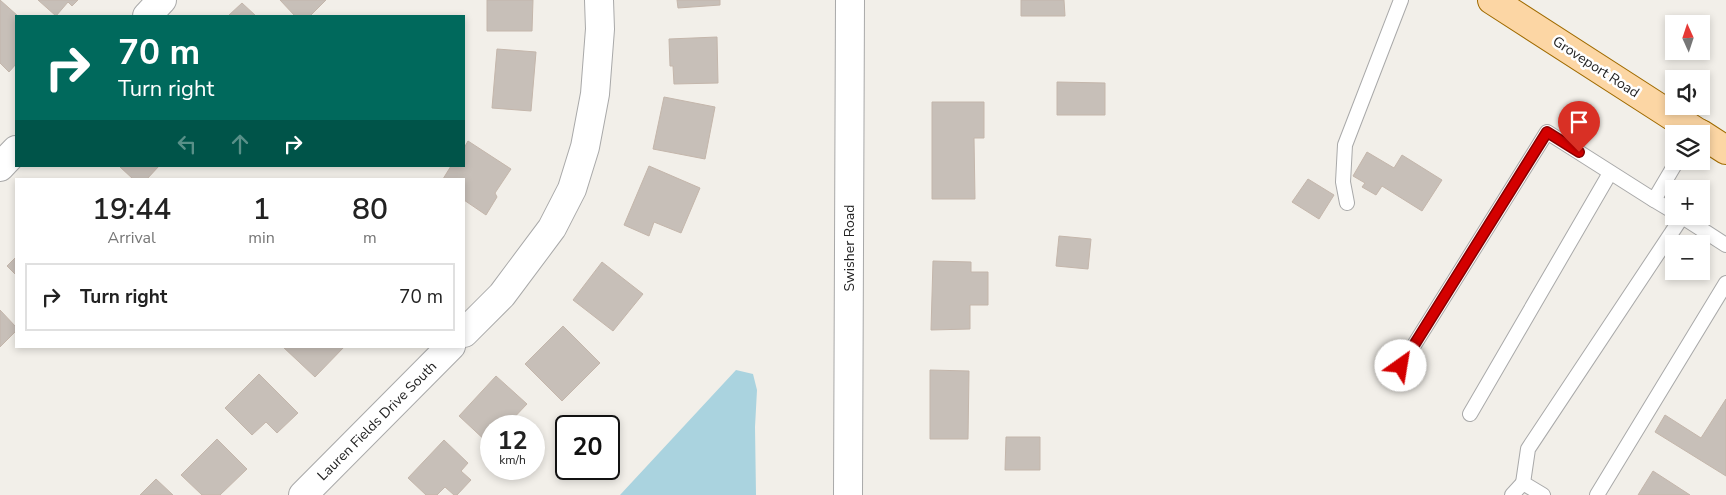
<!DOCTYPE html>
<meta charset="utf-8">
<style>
:root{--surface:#fff;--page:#f6f6f6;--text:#222;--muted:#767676;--line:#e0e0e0}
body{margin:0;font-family:"Nunito Sans",sans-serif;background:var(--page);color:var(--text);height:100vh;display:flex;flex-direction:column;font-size:19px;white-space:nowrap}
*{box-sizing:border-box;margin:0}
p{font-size:16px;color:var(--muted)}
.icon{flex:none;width:28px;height:28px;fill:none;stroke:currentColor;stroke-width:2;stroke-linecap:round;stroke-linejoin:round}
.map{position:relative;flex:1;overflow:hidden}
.side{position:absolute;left:15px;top:178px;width:450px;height:170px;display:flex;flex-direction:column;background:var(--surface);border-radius:0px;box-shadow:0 2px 8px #0003}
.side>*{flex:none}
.hud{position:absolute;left:15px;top:15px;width:450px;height:152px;border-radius:0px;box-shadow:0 2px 8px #0003;background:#00695c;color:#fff;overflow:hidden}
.needle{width:32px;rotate:357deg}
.buttons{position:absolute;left:1665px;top:15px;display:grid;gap:10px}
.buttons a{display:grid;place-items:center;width:45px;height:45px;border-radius:0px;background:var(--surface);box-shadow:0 2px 8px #0003;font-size:25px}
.speed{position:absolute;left:480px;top:415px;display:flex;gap:10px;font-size:25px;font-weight:700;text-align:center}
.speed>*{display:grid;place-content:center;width:65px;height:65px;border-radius:50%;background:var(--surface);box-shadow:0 2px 8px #0003;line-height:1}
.speed small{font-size:12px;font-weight:400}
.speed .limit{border:2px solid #111;border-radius:8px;background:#fff;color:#111}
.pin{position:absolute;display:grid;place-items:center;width:42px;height:42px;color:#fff;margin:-51px -21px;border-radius:50% 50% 50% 0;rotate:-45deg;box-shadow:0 0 5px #0007}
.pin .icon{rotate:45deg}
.me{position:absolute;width:55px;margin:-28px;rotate:32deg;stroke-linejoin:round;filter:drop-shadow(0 0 4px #0008)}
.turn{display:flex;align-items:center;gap:18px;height:105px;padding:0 20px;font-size:22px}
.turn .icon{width:65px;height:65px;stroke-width:2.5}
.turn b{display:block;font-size:35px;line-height:42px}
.lanes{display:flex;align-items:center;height:48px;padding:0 20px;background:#0003;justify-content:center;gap:25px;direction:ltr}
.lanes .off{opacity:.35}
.eta{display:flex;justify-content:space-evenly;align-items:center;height:85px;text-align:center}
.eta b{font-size:30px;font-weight:600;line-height:35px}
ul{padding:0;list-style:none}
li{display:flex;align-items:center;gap:15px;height:68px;margin:0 10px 8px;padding:0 10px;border:2px solid var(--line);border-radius:0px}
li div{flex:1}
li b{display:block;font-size:19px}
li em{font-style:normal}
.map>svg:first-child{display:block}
.water{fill:#aad3df}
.building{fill:#c7bfb8;stroke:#c4b6ab}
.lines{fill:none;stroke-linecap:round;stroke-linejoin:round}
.lane-casing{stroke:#a9a9a9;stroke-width:16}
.street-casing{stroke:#a9a9a9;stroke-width:30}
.primary-casing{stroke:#a06b00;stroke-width:30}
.lane{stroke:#fff;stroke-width:14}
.street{stroke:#fff;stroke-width:28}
.primary{stroke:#fcd6a4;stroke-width:28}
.route-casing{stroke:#8a0000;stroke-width:12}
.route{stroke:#d40000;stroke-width:9}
.labels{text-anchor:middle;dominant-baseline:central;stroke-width:5;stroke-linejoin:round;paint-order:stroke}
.street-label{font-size:14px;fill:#222;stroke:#fff}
</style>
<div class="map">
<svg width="1726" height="495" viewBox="0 0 1726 495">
<rect width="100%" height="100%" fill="#f2efe9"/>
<!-- water -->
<path class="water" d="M 736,370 L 753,374 L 757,390 L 755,427 L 756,495 L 620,495 Z"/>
<!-- building -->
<g class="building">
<path d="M 0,0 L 18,16 L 16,16 L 16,64 L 9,72 L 0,63 Z"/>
<path d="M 38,0 L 78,0 L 72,6 L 68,2 L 56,16 Z"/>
<path d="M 280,0 L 326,0 L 310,16 L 295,16 Z"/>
<path d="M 487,0 L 533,0 L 532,31 L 487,31 Z"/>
<path d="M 677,0 L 720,0 L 720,5 L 678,8 Z"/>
<path d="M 1021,0 L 1064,0 L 1065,16 L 1021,16 Z"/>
<path d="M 242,3 L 256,16 L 228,16 Z"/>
<path d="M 717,37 L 718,83 L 674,84 L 673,66 L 670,66 L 669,39 Z"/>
<path d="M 497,49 L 536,52 L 531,111 L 492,108 Z"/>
<path d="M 1057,82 L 1105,83 L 1105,115 L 1057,115 Z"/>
<path d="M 664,97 L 715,107 L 705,159 L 653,149 Z"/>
<path d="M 932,102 L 984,102 L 984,138 L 974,138 L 975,199 L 932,199 Z"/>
<path d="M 468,141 L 511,169 L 495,193 L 497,197 L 486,215 L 464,200 L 464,179 L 443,179 L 451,166 L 464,166 L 464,148 Z"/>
<path d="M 1367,152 L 1394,168 L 1402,155 L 1442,180 L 1422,211 L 1382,186 L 1376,195 L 1362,187 L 1365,183 L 1353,176 Z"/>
<path d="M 119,166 L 159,166 L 147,179 L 133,179 Z"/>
<path d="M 649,166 L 700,188 L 681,233 L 654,222 L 649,236 L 624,225 Z"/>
<path d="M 1308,179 L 1334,195 L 1319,219 L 1292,202 Z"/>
<path d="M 1059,236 L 1091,239 L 1088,269 L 1056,266 Z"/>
<path d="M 16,257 L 16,275 L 7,266 Z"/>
<path d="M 933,261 L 971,262 L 971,272 L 988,272 L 988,305 L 970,305 L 970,329 L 931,330 Z"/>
<path d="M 602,262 L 643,294 L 613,331 L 573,300 Z"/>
<path d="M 0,310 L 16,327 L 16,331 L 0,347 Z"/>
<path d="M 563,326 L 600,363 L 562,401 L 525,364 Z"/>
<path d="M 282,346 L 345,346 L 315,377 Z"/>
<path d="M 930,370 L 969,371 L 968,439 L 930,439 Z"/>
<path d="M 259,374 L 298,413 L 277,433 L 266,422 L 252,435 L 225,408 Z"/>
<path d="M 496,376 L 527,404 L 506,426 L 491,426 L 491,441 L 489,444 L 459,416 Z"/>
<path d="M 1726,399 L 1726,476 L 1655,432 L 1665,415 L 1701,438 Z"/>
<path d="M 1006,437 L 1040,437 L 1040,470 L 1005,470 Z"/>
<path d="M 217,439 L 247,469 L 220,495 L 202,495 L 181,475 Z"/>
<path d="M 444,440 L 468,463 L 461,471 L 471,480 L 457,495 L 454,495 L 445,487 L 437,495 L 426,495 L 408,478 Z"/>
<path d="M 1653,471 L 1690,495 L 1638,495 Z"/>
<path d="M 156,479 L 173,495 L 140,495 Z"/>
</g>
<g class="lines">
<defs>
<g id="lane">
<path d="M 1654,200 L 1674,212"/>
<path d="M 1347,203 L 1343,182 L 1345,145 L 1401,0"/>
<path d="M 1681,216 L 1726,245"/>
<path d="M 1401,366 L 1547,132 L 1654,200 L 1677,161"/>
<path d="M 1470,414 L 1610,173"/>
<path d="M 1512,495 L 1523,483"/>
<path d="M 1543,495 L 1523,483 L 1528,449 L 1682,217"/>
<path d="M 1597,495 L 1726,283"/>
</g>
<g id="street">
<path d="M 147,16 L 162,0"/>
<path d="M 0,167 L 16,150"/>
<path d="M 464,333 L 502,295 L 552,228 L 572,189 L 585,147 L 595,94 L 600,29 L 599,0"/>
<path d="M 303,495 L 451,346"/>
<path d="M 848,495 L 850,0"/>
</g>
<g id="primary">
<path d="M 1492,0 L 1700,134"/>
<path d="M 1701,134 L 1726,150"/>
</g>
</defs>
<!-- lane casing -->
<use href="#lane" class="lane-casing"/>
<!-- street casing -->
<use href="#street" class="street-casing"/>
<!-- primary casing -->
<use href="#primary" class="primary-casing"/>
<!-- lane -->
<use href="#lane" class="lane"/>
<!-- street -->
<use href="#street" class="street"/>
<!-- primary -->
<use href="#primary" class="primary"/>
</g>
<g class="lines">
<defs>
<path id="route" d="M 1401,366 L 1547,132 L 1579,152"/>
</defs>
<!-- route casing -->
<use href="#route" class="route-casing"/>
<!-- route -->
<use href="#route" class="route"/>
</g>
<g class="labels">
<!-- street labels -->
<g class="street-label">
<text transform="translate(1596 67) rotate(33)">Groveport Road</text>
<text transform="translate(849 248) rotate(-90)">Swisher Road</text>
<text transform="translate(377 421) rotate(-45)">Lauren Fields Drive South</text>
</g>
</g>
</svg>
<div class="buttons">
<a><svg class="needle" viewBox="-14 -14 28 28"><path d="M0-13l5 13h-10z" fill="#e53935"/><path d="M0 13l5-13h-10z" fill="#767676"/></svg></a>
<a><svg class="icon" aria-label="sound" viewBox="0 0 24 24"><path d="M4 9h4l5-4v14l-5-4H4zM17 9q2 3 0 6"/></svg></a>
<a><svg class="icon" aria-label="layers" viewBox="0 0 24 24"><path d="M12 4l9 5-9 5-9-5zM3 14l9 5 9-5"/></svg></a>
<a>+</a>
<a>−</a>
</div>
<div class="speed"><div>12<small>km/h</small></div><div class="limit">20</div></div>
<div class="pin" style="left:1579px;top:152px;background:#d93025"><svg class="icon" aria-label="arrive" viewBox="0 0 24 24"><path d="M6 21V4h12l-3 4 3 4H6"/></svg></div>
<svg class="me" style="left:1401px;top:366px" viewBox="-20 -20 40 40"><circle r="19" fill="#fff"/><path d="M0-13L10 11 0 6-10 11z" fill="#d40000"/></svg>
<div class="hud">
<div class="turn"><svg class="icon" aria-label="right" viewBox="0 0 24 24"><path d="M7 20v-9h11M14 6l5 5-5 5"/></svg><div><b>70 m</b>Turn right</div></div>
<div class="lanes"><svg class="icon off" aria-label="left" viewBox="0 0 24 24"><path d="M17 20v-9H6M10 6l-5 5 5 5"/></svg><svg class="icon off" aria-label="ahead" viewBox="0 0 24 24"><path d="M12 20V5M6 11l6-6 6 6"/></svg><svg class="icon" aria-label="right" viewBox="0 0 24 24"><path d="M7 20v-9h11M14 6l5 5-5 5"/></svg></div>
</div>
<section class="side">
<div class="eta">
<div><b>19:44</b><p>Arrival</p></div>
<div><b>1</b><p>min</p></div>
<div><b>80</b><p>m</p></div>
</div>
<ul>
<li><svg class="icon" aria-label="right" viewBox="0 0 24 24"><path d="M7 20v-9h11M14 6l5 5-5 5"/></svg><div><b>Turn right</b></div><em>70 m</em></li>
</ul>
</section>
</div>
